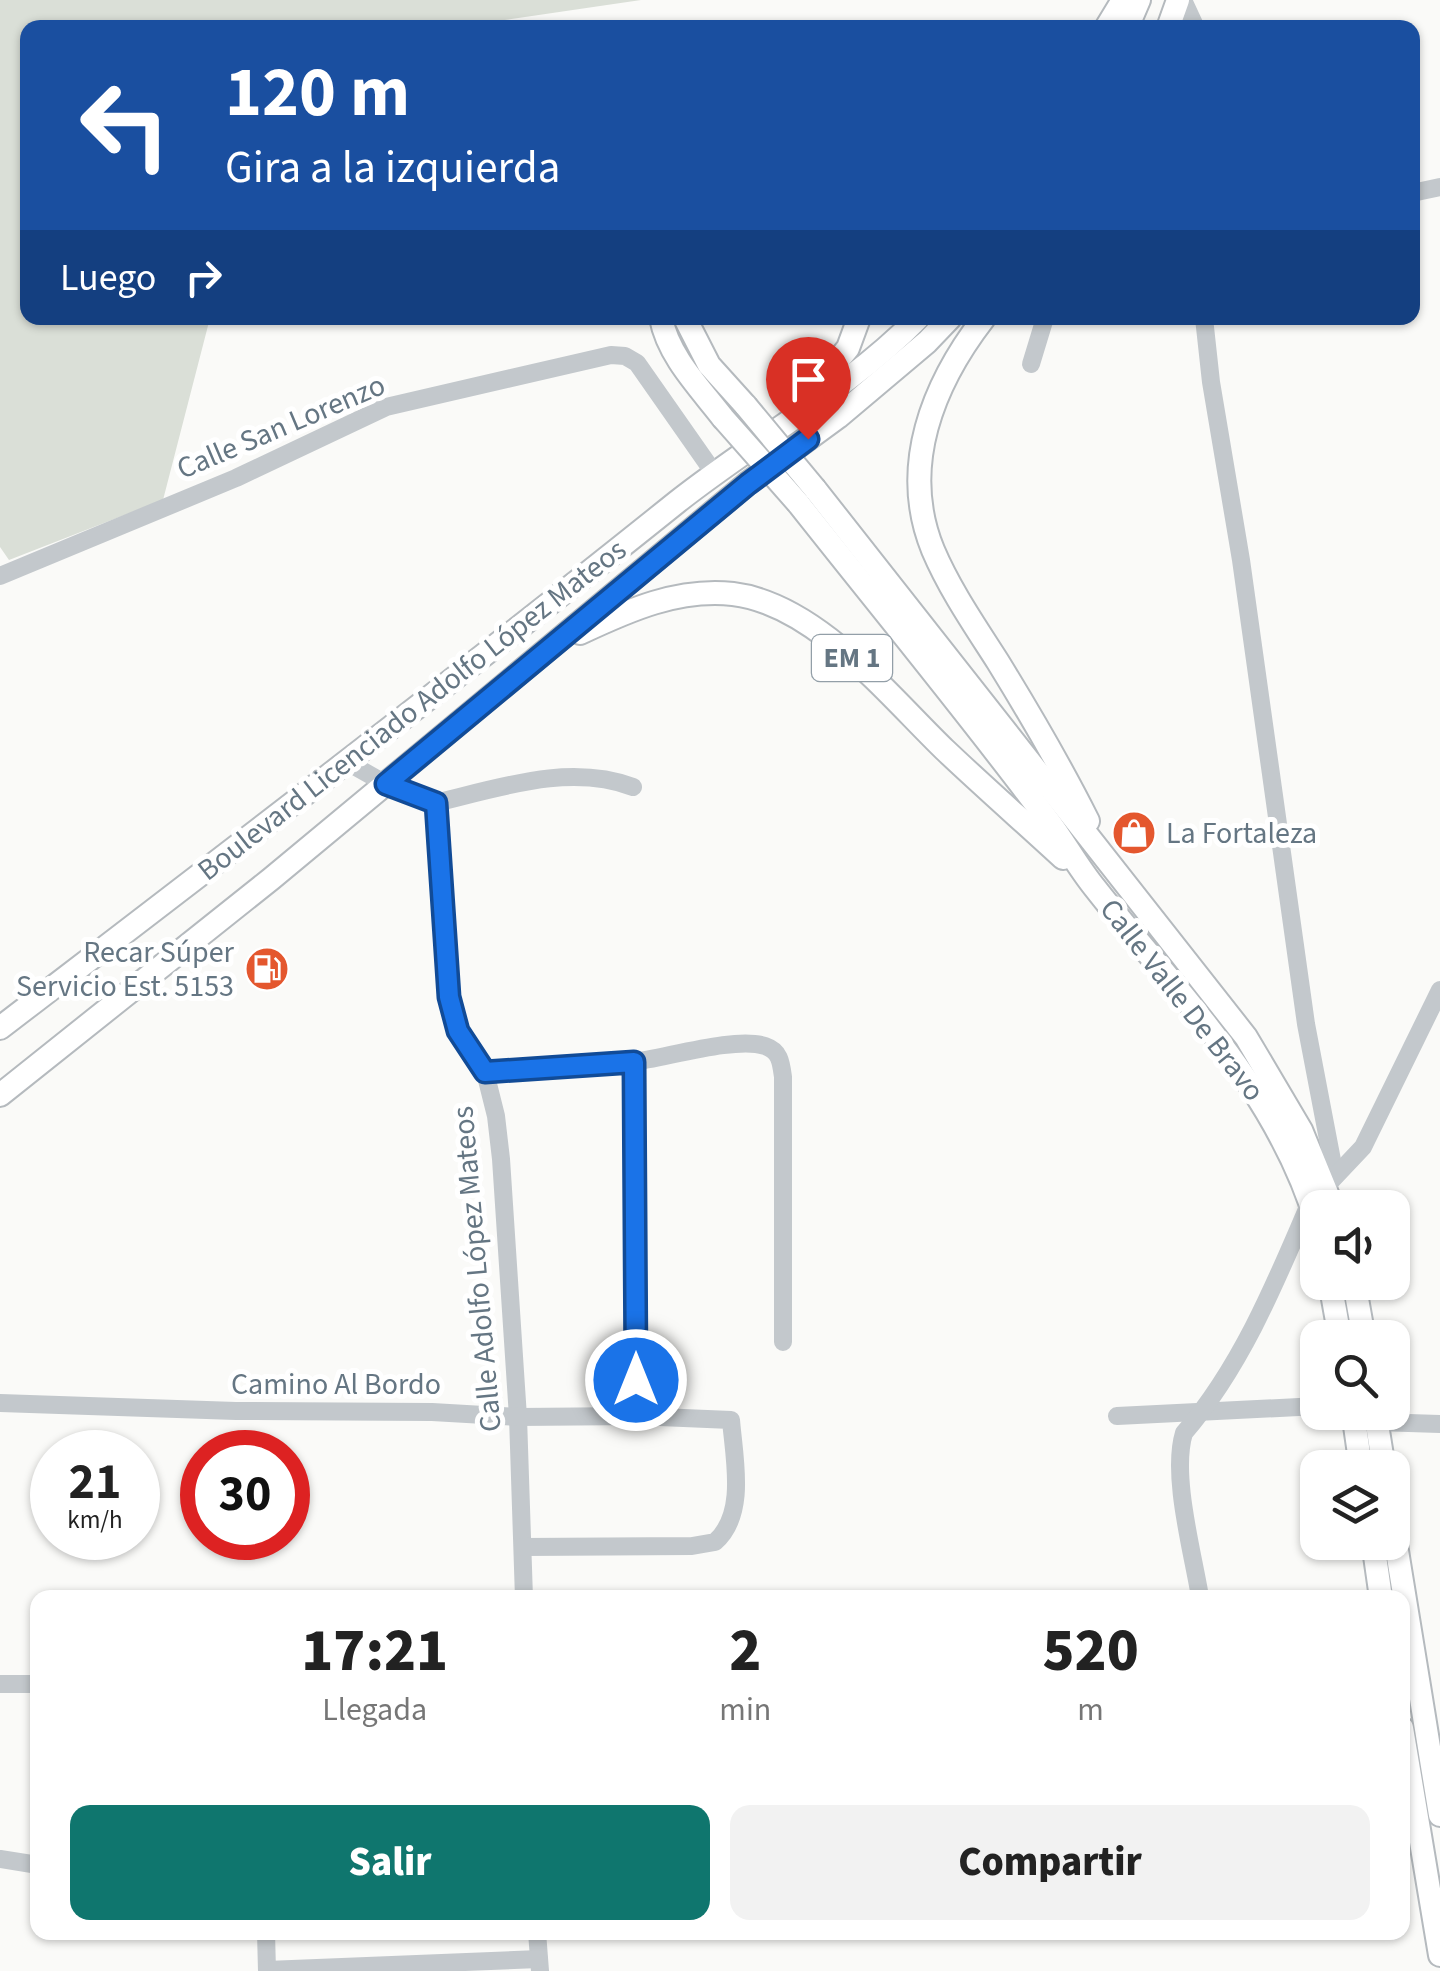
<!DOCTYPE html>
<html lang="es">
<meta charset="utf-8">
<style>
:root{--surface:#fff;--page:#f2f2f2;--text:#222;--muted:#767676;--accent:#0f766e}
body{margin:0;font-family:"Source Sans 3",sans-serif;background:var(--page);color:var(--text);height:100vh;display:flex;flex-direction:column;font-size:38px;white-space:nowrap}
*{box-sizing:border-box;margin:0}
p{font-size:32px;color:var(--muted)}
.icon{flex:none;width:55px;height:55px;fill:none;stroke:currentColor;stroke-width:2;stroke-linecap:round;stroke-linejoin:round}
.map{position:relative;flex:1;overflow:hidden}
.side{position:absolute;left:30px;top:1590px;width:1380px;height:350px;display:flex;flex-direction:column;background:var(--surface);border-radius:20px;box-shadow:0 2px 8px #0004}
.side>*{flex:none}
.guide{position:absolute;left:20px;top:20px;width:1400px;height:305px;border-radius:20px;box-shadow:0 2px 8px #0004;background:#1a4fa0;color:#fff;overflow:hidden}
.fabs{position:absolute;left:1300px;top:1190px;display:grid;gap:20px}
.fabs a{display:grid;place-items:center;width:110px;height:110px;border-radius:20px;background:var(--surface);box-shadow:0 2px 8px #0004;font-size:50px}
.speed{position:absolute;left:30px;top:1430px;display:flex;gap:20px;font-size:50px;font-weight:700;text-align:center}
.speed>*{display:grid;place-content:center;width:130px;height:130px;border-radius:50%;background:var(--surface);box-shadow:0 2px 8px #0004;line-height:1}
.speed small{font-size:25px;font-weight:400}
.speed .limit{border:15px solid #d22;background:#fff;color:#111}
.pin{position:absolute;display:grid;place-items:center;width:85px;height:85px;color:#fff;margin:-102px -42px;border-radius:50% 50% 50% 0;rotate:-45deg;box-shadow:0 0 10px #0007}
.pin .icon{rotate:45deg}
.me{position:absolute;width:110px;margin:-55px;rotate:0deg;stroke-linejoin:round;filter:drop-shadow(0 0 8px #0008)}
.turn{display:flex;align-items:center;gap:35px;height:210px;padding:0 40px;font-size:45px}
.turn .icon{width:130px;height:130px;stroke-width:2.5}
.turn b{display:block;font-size:70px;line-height:85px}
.then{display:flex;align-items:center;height:95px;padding:0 40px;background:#0003;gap:20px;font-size:38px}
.eta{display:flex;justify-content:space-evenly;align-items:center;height:170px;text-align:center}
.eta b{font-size:60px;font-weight:800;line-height:70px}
.primary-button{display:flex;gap:20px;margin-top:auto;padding:20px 40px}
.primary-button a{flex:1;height:115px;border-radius:20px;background:var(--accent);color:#fff;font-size:40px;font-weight:800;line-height:115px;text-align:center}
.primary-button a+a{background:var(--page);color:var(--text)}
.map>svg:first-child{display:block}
.green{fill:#dadfd7}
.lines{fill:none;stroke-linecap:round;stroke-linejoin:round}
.major-casing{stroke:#b5babe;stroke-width:26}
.minor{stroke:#c3c8cc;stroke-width:18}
.major{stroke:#fff;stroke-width:22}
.major-bridge-casing{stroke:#b5babe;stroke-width:26;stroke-linecap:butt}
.major-bridge{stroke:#fff;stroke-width:22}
.route-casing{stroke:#114b97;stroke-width:25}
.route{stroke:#1a73e8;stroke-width:18}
.labels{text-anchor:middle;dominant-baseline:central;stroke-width:10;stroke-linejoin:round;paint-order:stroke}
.shield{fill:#fff;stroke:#939fa8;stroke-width:2.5}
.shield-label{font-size:28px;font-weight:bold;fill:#657683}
.street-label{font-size:30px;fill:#657683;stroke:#fff}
.poi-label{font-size:30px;fill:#657683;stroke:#fff;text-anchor:start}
</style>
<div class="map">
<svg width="1440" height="1971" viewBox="0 0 1440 1971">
<rect width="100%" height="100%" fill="#fafaf8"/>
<!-- green -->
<path class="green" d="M 0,0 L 641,0 L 457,27 L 28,28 L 28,318 L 210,318 L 163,500 L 9,560 L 0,547 Z"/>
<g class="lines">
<defs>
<g id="major">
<path d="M 1106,28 L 1123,0"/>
<path d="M 1127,28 L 1139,0"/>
<path d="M 1168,28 L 1178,0"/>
<path d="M 661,318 C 668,356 700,388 723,418"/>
<path d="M 685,318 L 709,365 L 746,406"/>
<path d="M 984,318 C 933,384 899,467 933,550 C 950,590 975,626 998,662 C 1030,714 1061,767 1088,821"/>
<path d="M 814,390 L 848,348 L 859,318"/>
<path d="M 815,489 L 1246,1037 L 1301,1130 L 1333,1208"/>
<path d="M 798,503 C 881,608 967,712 1047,819 C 1064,841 1077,866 1095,888 C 1179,995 1279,1093 1318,1227"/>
<path d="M 580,633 C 629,610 678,588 733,594 C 816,604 889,696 945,750 C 984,787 1024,822 1063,858"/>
<path d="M 0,1028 C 227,854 454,681 677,502 C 754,441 850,388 918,318"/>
<path d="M 0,1095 L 271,879 L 748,483 L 838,417 L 927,342 L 950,318"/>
<path d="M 1330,1282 L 1340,1338"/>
<path d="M 1354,1282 L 1364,1338"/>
<path d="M 1353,1412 L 1361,1468"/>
<path d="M 1375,1412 L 1384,1468"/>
<path d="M 1392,1520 L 1440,1815"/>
<path d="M 1373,1542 L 1381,1598"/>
<path d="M 1402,1728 L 1440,1955"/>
</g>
</defs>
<!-- major casing -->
<use href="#major" class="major-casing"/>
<!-- minor -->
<g class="minor">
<path d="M 1183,0 L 1196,28"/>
<path d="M 1412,193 L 1440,187"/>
<path d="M 1204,318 L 1211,382 L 1241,560 L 1306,1024 L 1335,1176"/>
<path d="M 1031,364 L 1045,318"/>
<path d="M 0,576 L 236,478 L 386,407 L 611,355 L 625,356 L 637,363 L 714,473"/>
<path d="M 347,762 L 386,784 L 435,803 L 449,997 L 458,1031 L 485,1072 L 496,1116 L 501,1159 L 518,1417 L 524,1598"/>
<path d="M 435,803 C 499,788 569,763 633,787"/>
<path d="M 634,1062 L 636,1416"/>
<path d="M 485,1072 C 534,1069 584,1067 633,1062 C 666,1058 736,1036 765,1046 C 780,1051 781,1062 783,1077 L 783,1342"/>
<path d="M 1329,1183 L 1363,1147 L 1440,990"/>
<path d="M 0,1403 L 236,1411 L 432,1412 L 518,1417 L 636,1416 L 731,1420 C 734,1458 747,1514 715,1542 L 692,1546 L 523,1547"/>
<path d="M 1117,1416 L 1318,1406"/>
<path d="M 1377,1422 L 1440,1424"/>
<path d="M 1200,1597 C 1193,1553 1171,1475 1184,1433 C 1241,1367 1276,1282 1310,1202"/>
<path d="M 0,1684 L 38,1684"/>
<path d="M 0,1859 L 38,1865"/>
<path d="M 266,1932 L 267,1971"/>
<path d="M 537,1932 L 540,1971"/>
<path d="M 267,1970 L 539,1959"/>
</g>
<!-- major -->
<use href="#major" class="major"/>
<defs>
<g id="major-bridge">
<path d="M 746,406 L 815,489"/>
<path d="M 723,418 L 798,503"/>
</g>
</defs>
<!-- major-bridge casing -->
<use href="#major-bridge" class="major-bridge-casing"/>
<!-- major-bridge -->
<use href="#major-bridge" class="major-bridge"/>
</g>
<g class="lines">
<defs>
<path id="route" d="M 636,1380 L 634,1062 L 485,1072 L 458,1031 L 449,997 L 436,803 L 386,784 L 748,484 L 808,439"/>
</defs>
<!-- route casing -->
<use href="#route" class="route-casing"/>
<!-- route -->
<use href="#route" class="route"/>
</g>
<!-- icons -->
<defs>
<symbol id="shop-disc" viewBox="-11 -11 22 22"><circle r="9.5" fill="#e4572e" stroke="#fff"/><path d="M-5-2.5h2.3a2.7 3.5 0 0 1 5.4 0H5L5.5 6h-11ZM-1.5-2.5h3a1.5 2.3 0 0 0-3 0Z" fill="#fff"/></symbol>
<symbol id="fuel-disc" viewBox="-11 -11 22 22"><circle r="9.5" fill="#e4572e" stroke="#fff"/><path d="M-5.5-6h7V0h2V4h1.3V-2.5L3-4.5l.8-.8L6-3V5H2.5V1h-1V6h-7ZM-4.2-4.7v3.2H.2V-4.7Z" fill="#fff"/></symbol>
</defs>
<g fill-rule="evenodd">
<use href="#shop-disc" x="1109" y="808" width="50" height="50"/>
<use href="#fuel-disc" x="242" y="944" width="50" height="50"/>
</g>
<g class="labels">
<!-- shield labels -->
<rect class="shield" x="812" y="635" width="80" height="46" rx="8"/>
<g class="shield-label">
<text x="852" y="658">EM 1</text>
</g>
<!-- street labels -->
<g class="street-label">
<text transform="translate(281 427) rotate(-23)">Calle San Lorenzo</text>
<text transform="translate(412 710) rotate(-38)">Boulevard Licenciado Adolfo López Mateos</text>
<text transform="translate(1182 1000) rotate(52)">Calle Valle De Bravo</text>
<text transform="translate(477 1269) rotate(-95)">Calle Adolfo López Mateos</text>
<text x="336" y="1384">Camino Al Bordo</text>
</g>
<!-- poi labels -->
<g class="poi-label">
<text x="1166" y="833">La Fortaleza</text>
<text x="234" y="952" text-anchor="end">Recar Súper<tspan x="234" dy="34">Servicio Est. 5153</tspan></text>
</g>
</g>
</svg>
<div class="fabs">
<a><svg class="icon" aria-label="sound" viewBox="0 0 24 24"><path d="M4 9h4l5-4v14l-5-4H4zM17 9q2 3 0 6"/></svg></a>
<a><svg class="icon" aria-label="search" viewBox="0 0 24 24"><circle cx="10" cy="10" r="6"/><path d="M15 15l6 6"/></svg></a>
<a><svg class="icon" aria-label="layers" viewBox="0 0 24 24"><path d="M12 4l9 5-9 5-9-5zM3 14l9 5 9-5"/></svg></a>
</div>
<div class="speed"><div>21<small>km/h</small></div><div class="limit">30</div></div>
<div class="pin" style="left:808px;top:439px;background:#d93025"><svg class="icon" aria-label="arrive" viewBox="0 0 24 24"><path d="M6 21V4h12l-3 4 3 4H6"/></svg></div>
<svg class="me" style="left:636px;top:1380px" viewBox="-20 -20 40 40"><circle r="17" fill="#1a73e8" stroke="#fff" stroke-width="3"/><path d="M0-11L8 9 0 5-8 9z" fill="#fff"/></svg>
<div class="guide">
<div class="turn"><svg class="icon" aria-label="left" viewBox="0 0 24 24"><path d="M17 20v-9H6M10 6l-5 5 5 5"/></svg><div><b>120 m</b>Gira a la izquierda</div></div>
<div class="then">Luego<svg class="icon" aria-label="right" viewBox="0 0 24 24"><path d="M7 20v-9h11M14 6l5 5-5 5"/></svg></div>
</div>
<section class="side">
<div class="eta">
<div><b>17:21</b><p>Llegada</p></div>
<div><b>2</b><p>min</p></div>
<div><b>520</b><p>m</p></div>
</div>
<div class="primary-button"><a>Salir</a><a>Compartir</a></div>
</section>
</div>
